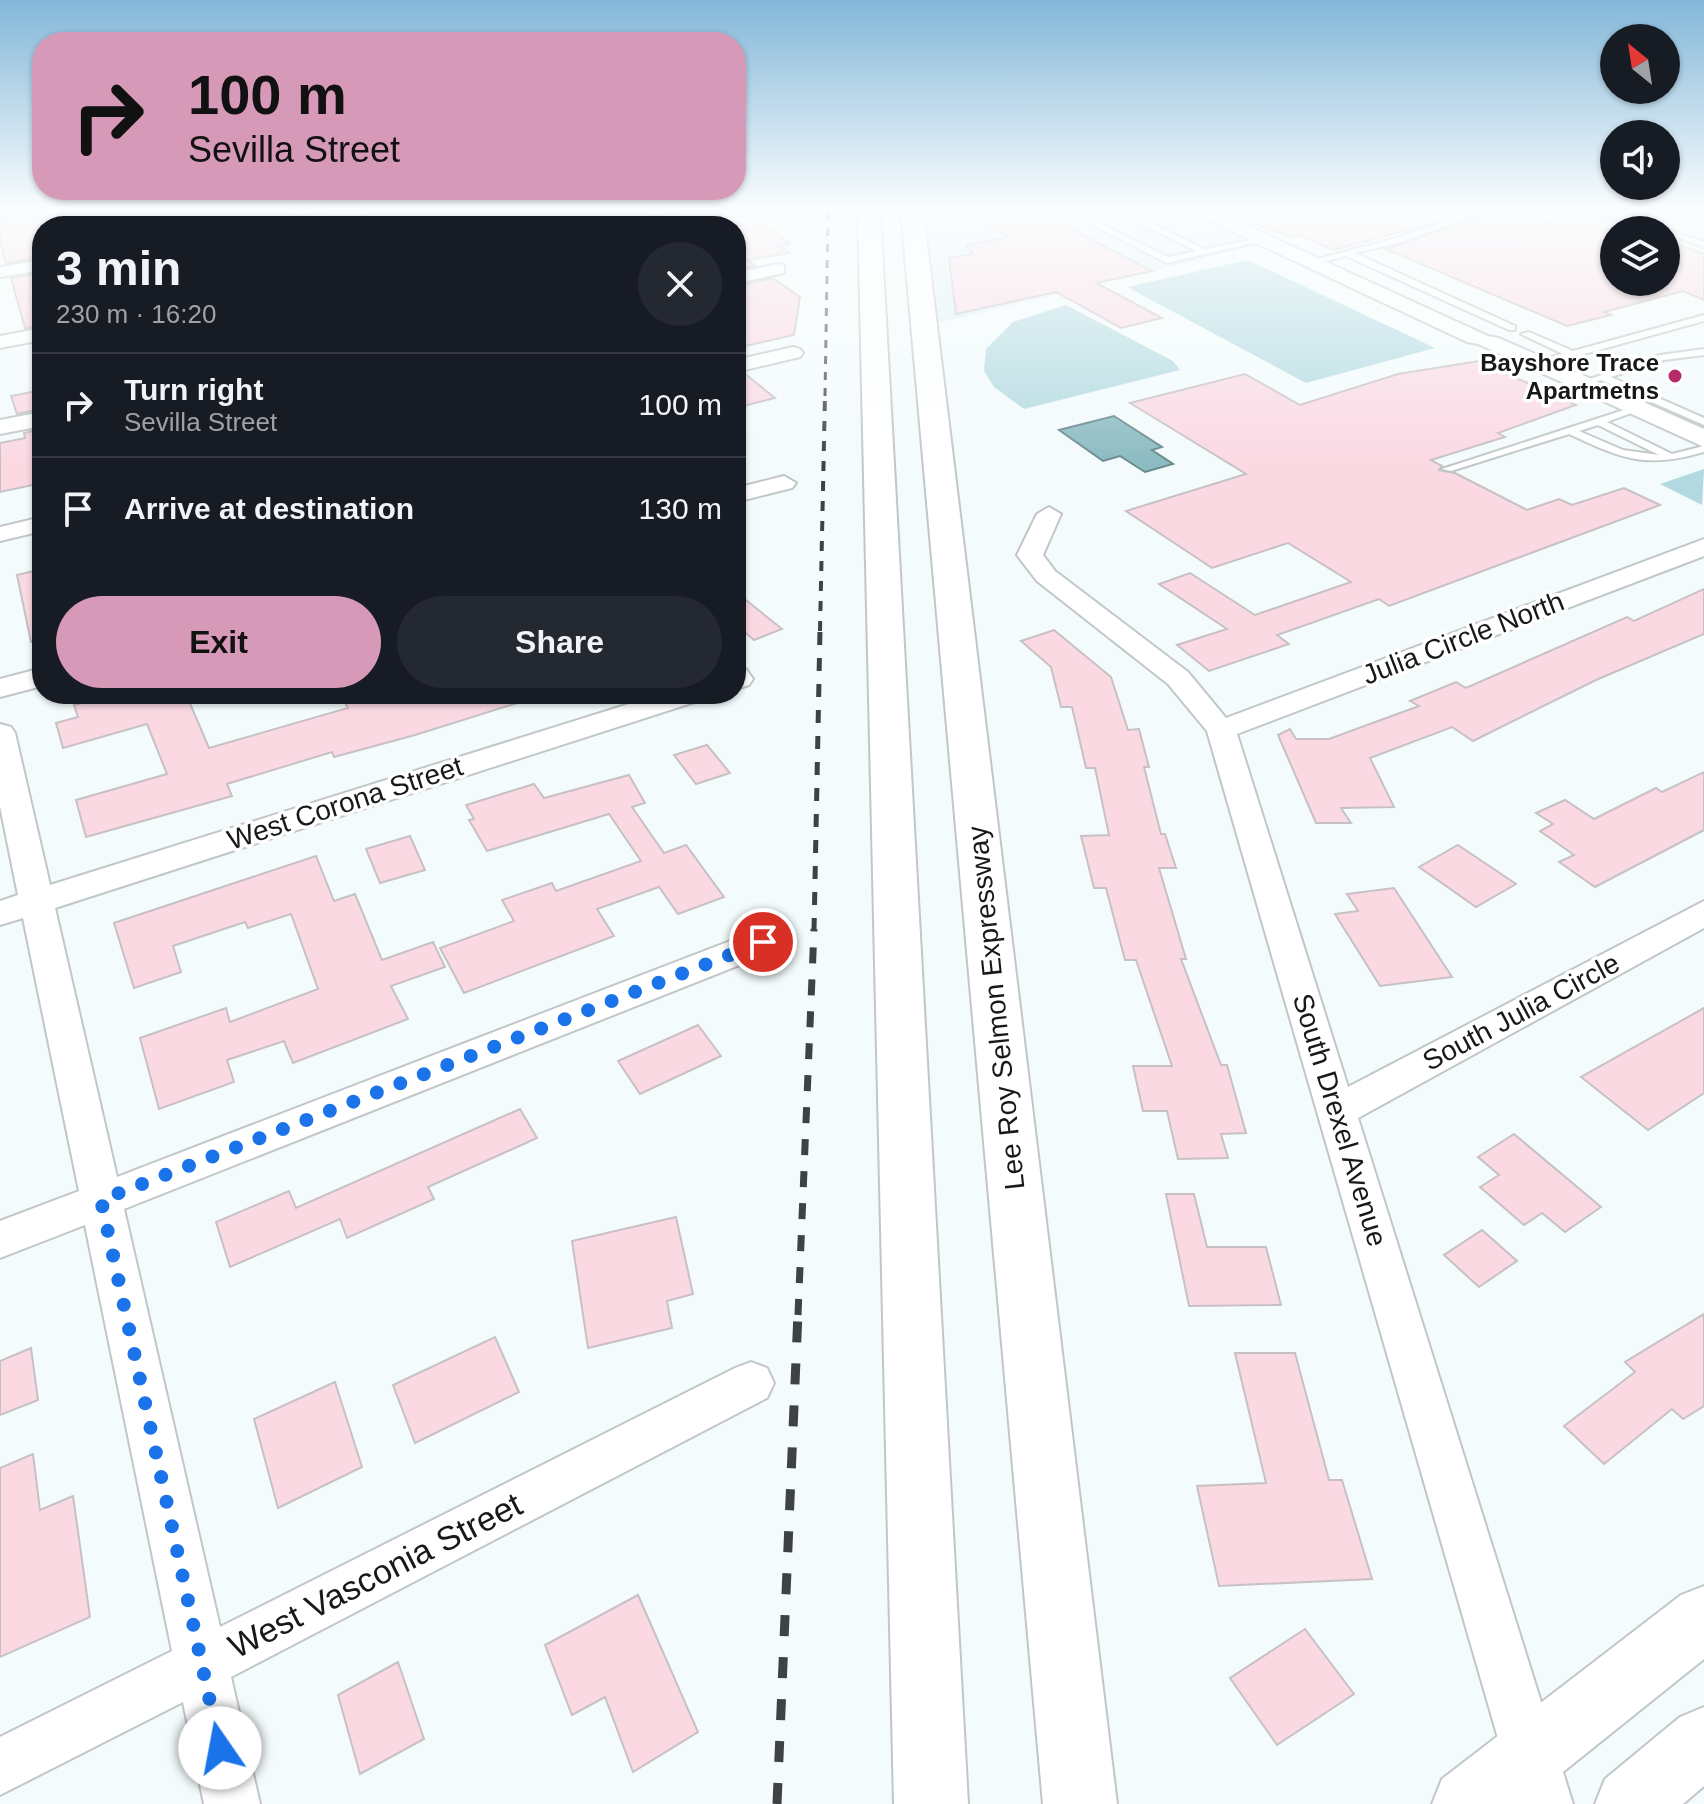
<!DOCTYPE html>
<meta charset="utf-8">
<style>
:root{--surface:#171b24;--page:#242831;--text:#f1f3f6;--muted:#9ea1a6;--line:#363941;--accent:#d699b7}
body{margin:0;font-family:Arial,sans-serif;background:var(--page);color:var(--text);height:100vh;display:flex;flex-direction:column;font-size:30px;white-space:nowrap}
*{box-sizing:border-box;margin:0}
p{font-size:26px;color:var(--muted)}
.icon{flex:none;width:44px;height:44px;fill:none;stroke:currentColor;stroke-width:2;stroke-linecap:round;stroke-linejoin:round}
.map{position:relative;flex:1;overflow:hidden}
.panel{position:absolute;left:32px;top:216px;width:714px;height:488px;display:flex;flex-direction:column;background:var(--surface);border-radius:32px;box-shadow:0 2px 6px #0004}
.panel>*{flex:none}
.guide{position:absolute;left:32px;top:32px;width:714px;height:168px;border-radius:32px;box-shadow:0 2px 6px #0004;background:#d699b7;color:#111;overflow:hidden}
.needle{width:52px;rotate:330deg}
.fabs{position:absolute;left:1600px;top:24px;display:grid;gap:16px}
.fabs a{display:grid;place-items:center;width:80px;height:80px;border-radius:50%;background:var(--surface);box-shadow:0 2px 6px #0004;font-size:40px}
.pin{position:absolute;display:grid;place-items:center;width:68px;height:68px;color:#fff;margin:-34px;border:4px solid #fff;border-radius:50%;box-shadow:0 2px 8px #0007}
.me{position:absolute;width:88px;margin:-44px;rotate:348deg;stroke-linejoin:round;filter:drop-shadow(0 0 6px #0008)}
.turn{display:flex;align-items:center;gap:28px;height:168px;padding:0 24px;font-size:36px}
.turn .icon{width:104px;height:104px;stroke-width:2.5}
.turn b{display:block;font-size:56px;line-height:68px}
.round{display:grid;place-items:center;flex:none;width:84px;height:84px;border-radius:42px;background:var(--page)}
.overview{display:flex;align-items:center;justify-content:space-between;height:136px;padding:0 24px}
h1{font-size:48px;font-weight:800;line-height:60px}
.action{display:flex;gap:16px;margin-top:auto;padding:16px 24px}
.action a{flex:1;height:92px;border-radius:48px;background:var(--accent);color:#111;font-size:32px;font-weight:800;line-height:92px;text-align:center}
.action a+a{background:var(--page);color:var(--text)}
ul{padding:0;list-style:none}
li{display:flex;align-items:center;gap:24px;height:104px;padding:0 24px;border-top:2px solid var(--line)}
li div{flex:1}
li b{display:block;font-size:30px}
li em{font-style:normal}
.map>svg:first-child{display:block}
.built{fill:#e1f1f3}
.green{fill:#b1d9df}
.water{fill:#8cbbc2;stroke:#698a8f;stroke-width:2}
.building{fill:#fbd9e3;stroke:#c7c1c3;stroke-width:2}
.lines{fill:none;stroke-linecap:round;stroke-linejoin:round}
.service-casing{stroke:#c1c7c8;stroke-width:4}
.minor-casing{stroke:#c1c7c8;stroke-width:4}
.tertiary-casing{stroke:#c1c7c8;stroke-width:4}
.motorway-casing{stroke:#c1c7c8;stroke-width:4}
.service{fill:#fff;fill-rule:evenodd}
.minor{fill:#fff;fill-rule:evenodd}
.tertiary{fill:#fff;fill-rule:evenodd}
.motorway{fill:#fff;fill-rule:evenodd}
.rail-far4{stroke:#3f4242;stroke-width:3;stroke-dasharray:8 8;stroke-linecap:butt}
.rail-far3{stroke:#3f4242;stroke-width:4;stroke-dasharray:10 10;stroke-linecap:butt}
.rail-far2{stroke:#3f4242;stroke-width:5;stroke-dasharray:13 13;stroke-linecap:butt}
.rail-far1{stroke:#3f4242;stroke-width:7;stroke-dasharray:16 16;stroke-linecap:butt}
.rail{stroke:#3f4242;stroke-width:9;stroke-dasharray:21 21;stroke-linecap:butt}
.route{stroke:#1a73e8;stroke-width:14;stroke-dasharray:0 25.2}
.poi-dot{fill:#b52b69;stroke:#fff;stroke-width:3}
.labels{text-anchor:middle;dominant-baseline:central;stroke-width:7;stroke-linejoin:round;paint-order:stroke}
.far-poi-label{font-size:24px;font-weight:bold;fill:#171919;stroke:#fff;text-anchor:end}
.street-label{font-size:28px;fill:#171919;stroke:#fff}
.near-street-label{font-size:34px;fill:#171919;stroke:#fff}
</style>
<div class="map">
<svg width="1704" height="1804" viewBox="0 0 1704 1804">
<rect width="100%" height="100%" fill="#f4fbfc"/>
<!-- built -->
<path class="built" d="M 924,211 L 1182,211 L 1259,245 L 938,323 Z"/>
<!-- green -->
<g class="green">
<path d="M 1248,260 L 1435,348 L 1306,383 L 1127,287 Z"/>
<path d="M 1066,305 L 1173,361 L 1180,370 L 1024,409 L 994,387 L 984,371 L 986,349 L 1013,322 Z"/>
<path d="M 1704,469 L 1702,505 L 1660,484 Z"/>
</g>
<!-- water -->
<path class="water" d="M 1114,416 L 1162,447 L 1152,450 L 1173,464 L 1145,472 L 1120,456 L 1103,461 L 1059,430 Z"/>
<!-- building -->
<g class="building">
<path d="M 964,211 L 1036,211 L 1152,271 L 1096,283 L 1162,318 L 1121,328 L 1056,292 L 956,314 L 949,258 L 973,254 L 966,245 L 1010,237 Z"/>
<path d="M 1228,211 L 1397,211 L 1429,224 L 1334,250 L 1299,235 L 1288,237 Z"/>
<path d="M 1516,211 L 1567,228 L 1614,220 L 1614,282 L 1666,282 L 1666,240 L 1704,254 L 1704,300 L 1683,291 L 1604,312 L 1611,315 L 1567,326 L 1386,249 L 1469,221 Z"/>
<path d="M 42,216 L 42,257 L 6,263 L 0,241 L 0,222 Z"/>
<path d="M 755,220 L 791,244 L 779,246 L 789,253 L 747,260 L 755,266 L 736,270 L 736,223 Z"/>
<path d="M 42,273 L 42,325 L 25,328 L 11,278 Z"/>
<path d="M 773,278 L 800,297 L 794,335 L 736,348 L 736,286 Z"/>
<path d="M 1479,361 L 1576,405 L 1498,433 L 1505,437 L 1431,460 L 1442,466 L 1439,470 L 1455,473 L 1527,510 L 1559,499 L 1572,505 L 1624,488 L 1660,505 L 1389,606 L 1379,599 L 1277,635 L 1289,644 L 1209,671 L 1177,645 L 1227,629 L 1159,584 L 1190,573 L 1255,615 L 1351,582 L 1288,543 L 1212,568 L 1126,511 L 1246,474 L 1130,403 L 1245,374 L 1300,405 L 1398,374 Z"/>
<path d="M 744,373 L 775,398 L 736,408 L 736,375 Z"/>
<path d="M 42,390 L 42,409 L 17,414 L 11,396 Z"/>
<path d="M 42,429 L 42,483 L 0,492 L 0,443 L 25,438 L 24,433 Z"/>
<path d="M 42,569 L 42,641 L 31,642 L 17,575 Z"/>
<path d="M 1704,589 L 1704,634 L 1596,680 L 1473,741 L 1452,727 L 1370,758 L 1394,807 L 1341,808 L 1351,823 L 1316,823 L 1278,735 L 1290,729 L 1296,739 L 1329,739 L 1419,706 L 1410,701 L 1456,682 L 1466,688 L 1627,617 L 1634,621 Z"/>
<path d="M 736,592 L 782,629 L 754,640 L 736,625 Z"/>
<path d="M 1054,630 L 1111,677 L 1128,730 L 1139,729 L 1149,767 L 1144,767 L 1161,834 L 1165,834 L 1176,868 L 1159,868 L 1186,959 L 1181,959 L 1221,1065 L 1227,1065 L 1246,1133 L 1221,1134 L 1228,1158 L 1178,1159 L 1167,1111 L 1143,1111 L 1133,1066 L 1172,1066 L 1136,960 L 1125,960 L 1106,888 L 1094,888 L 1081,836 L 1109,835 L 1095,768 L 1086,768 L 1072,707 L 1061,707 L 1051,667 L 1021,641 Z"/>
<path d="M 118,694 L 186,694 L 209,748 L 348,708 L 340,694 L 526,694 L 527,700 L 415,735 L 334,757 L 332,752 L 227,784 L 232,796 L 86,837 L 76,800 L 167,774 L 147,724 L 63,748 L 56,723 L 78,717 L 74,705 Z"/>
<path d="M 707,745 L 730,773 L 696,784 L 674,755 Z"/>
<path d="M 1704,772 L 1704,830 L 1595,887 L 1559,862 L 1574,855 L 1540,831 L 1553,824 L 1536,813 L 1565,800 L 1594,819 L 1656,788 L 1662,792 Z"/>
<path d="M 629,775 L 645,803 L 632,807 L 664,853 L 686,845 L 724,897 L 678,914 L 659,887 L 597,909 L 614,936 L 464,993 L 440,948 L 514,921 L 502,900 L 552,883 L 556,891 L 641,861 L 609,814 L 487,851 L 469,820 L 474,819 L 466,805 L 534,784 L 544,798 Z"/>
<path d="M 410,836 L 425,870 L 380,883 L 366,849 Z"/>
<path d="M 1458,845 L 1516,884 L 1476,907 L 1419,867 Z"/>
<path d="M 316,856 L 334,901 L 355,894 L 382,960 L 433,942 L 445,967 L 391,986 L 408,1019 L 293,1063 L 284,1041 L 227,1060 L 234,1082 L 159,1109 L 140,1038 L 226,1008 L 230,1022 L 318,989 L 291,914 L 248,928 L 245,922 L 173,946 L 181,972 L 134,988 L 114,923 Z"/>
<path d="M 1394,888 L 1452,977 L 1380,986 L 1335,914 L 1358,911 L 1347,894 Z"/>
<path d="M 1704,1008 L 1704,1093 L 1648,1130 L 1581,1077 Z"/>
<path d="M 698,1025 L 721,1056 L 640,1094 L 618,1061 Z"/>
<path d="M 520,1109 L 537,1138 L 428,1187 L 434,1199 L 347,1238 L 340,1219 L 230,1267 L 216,1222 L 289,1191 L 296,1208 Z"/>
<path d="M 1514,1134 L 1601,1207 L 1565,1232 L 1542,1213 L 1524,1225 L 1480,1187 L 1499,1175 L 1478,1157 Z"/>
<path d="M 1166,1194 L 1194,1194 L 1207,1247 L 1266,1247 L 1281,1305 L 1189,1306 Z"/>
<path d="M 676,1217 L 693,1294 L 667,1301 L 672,1328 L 588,1348 L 572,1241 Z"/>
<path d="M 1482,1230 L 1517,1261 L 1479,1287 L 1444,1255 Z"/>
<path d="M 1704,1314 L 1704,1406 L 1683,1419 L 1672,1409 L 1604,1464 L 1564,1426 L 1635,1372 L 1625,1362 Z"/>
<path d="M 495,1337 L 519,1392 L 415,1443 L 393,1385 Z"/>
<path d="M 31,1348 L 38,1400 L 0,1415 L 0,1361 Z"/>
<path d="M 1235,1353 L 1295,1353 L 1329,1480 L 1342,1480 L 1372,1579 L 1219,1586 L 1197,1486 L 1266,1483 Z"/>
<path d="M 335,1382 L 362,1467 L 278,1508 L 254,1419 Z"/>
<path d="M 33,1454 L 40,1510 L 73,1496 L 90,1617 L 0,1657 L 0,1468 Z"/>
<path d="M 638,1595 L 698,1732 L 633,1772 L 605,1697 L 572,1715 L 545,1645 Z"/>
<path d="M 1305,1629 L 1354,1694 L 1277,1745 L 1230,1678 Z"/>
<path d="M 398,1662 L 424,1739 L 360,1774 L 338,1695 Z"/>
</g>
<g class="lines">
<defs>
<g id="service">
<path d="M 1064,211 L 1074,211 L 1168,257 L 1196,251 L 1115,211 L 1125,211 L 1205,249 L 1262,238 L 1266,240 L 1167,263 Z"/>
<path d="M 1475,211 L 1487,211 L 1405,241 L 1355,253 L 1515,326 L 1515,330 L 1509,330 L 1346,256 L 1311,265 L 1307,262 L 1399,237 Z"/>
<path d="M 1552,211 L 1631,215 L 1655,211 L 1631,219 Z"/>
<path d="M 1663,228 L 1704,242 L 1704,247 L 1666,233 Z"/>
<path d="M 1704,315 L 1704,321 L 1537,367 L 1532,364 L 1534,362 L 1563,354 L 1521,334 L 1529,332 L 1573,351 Z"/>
<path d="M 1704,349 L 1704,355 L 1664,360 L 1611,377 L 1704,418 L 1704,425 L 1601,380 L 1580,387 L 1575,384 L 1660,355 Z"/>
<path d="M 1633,407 L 1642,409 L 1607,422 L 1672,454 L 1704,446 L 1704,452 C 1646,469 1622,459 1569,434 L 1451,471 L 1442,469 ZM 1598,425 L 1659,455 L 1623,450 L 1579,431 Z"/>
</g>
<g id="minor">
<path d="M 0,211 L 24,211 L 0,218 Z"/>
<path d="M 334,211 L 373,211 L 365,216 L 305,226 L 266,226 L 275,221 Z"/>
<path d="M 687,211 L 723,211 C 705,226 649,226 624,226 L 633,221 Z"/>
<path d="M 42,260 L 42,270 L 0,277 L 0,267 Z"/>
<path d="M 778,264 L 784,265 L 784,273 L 736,283 L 736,273 Z"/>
<path d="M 42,328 L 42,340 L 0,348 L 0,336 Z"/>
<path d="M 793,347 L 800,349 L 803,353 L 800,357 L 736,372 L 736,360 Z"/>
<path d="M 42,412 L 42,426 L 0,434 L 0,420 Z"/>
<path d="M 784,476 L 796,483 L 792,488 L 736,502 L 736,488 Z"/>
<path d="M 1049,507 L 1061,514 L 1043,555 L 1055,571 L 1188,672 L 1226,718 L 1704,539 L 1704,556 L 1237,734 L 1348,1087 L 1704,901 L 1704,928 L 1358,1118 L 1573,1804 L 1517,1804 L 1207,731 L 1168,684 L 1037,581 L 1017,555 L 1037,514 Z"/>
<path d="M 42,517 L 42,531 L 0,541 L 0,527 Z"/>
<path d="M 736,667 L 746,669 L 753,679 L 749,685 L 736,689 Z"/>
<path d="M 42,668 L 42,686 L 0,697 L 0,679 Z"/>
<path d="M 661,694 L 705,694 L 701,700 L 55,908 L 117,1177 L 751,933 L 763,930 L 775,933 L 781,942 L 775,951 L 124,1209 L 220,1627 L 735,1368 L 751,1362 L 767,1368 L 774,1383 L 767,1398 L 231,1677 L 260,1804 L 204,1804 L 183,1702 L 0,1795 L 0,1737 L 172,1651 L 85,1225 L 0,1258 L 0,1221 L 79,1191 L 23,918 L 0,925 L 0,901 L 18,895 L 0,806 L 0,724 L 11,727 L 15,733 L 50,885 Z"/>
</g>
<g id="tertiary">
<path d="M 1188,211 L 1215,211 L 1488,336 L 1499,338 L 1704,429 L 1704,447 L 1478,344 L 1467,342 Z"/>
<path d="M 1704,1586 L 1704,1659 L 1523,1804 L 1432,1804 L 1442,1779 L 1681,1595 Z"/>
<path d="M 1704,1707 L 1704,1786 L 1683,1804 L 1595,1804 L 1605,1779 L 1680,1717 Z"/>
</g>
<g id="motorway">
<path d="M 858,211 L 880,211 L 968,1804 L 894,1804 Z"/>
<path d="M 901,211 L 923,211 L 1117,1804 L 1043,1804 Z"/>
</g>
</defs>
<!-- service casing -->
<use href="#service" class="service-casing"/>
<!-- minor casing -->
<use href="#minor" class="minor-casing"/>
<!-- tertiary casing -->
<use href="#tertiary" class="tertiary-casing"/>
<!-- motorway casing -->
<use href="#motorway" class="motorway-casing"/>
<!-- service -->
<use href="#service" class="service"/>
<!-- minor -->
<use href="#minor" class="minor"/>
<!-- tertiary -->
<use href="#tertiary" class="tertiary"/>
<!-- motorway -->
<use href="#motorway" class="motorway"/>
<!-- rail-far4 -->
<path class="rail-far4" d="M 825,396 L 828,211"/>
<!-- rail-far3 -->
<path class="rail-far3" d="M 820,631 L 825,394"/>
<!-- rail-far2 -->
<path class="rail-far2" d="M 814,931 L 820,629"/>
<!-- rail-far1 -->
<path class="rail-far1" d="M 798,1315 L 814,929"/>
<!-- rail -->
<path class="rail" d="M 777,1804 L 798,1313"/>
</g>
<!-- sky -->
<linearGradient id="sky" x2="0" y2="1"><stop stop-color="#83b7d9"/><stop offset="0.45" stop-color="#fafdfe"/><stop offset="1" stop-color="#fafdfe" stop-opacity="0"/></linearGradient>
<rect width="1704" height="464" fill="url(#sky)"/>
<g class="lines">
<!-- route -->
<path class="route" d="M 220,1748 L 101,1200 L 763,942"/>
</g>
<!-- markers -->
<circle class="poi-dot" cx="1675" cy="376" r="8"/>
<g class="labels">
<!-- far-poi labels -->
<g class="far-poi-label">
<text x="1659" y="362">Bayshore Trace<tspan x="1659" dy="28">Apartmetns</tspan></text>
</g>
<!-- street labels -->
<g class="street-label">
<text transform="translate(1463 638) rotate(-21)">Julia Circle North</text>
<text transform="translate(345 803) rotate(-18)">West Corona Street</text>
<text transform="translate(996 1008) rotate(-96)">Lee Roy Selmon Expressway</text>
<text transform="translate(1521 1012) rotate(-28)">South Julia Circle</text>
<text transform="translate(1340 1120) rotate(73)">South Drexel Avenue</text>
</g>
<!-- near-street labels -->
<g class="near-street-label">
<text transform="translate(375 1575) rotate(-27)">West Vasconia Street</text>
</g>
</g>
</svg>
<div class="fabs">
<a><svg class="needle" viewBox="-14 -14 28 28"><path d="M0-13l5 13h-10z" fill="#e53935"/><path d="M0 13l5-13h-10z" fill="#9ea1a6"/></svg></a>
<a><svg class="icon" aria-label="sound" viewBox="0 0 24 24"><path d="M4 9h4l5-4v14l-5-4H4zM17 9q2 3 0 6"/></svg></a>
<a><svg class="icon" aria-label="layers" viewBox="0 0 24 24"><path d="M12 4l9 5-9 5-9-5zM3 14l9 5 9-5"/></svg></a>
</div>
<div class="pin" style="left:763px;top:942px;background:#d93025"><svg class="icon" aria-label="arrive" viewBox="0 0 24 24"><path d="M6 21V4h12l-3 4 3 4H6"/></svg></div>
<svg class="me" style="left:220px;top:1748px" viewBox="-20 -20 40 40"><circle r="19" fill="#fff"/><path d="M0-13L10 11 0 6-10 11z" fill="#1a73e8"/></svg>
<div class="guide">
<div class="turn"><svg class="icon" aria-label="right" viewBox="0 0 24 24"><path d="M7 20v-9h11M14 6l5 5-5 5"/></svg><div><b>100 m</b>Sevilla Street</div></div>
</div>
<section class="panel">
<div class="overview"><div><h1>3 min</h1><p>230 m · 16:20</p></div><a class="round"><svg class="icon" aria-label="close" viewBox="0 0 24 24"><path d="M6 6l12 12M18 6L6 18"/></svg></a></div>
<ul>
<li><svg class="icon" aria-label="right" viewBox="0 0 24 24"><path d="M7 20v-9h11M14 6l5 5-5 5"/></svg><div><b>Turn right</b><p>Sevilla Street</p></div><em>100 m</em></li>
<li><svg class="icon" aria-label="arrive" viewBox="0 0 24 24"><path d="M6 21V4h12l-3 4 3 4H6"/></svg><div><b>Arrive at destination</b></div><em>130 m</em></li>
</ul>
<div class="action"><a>Exit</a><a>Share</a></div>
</section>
</div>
